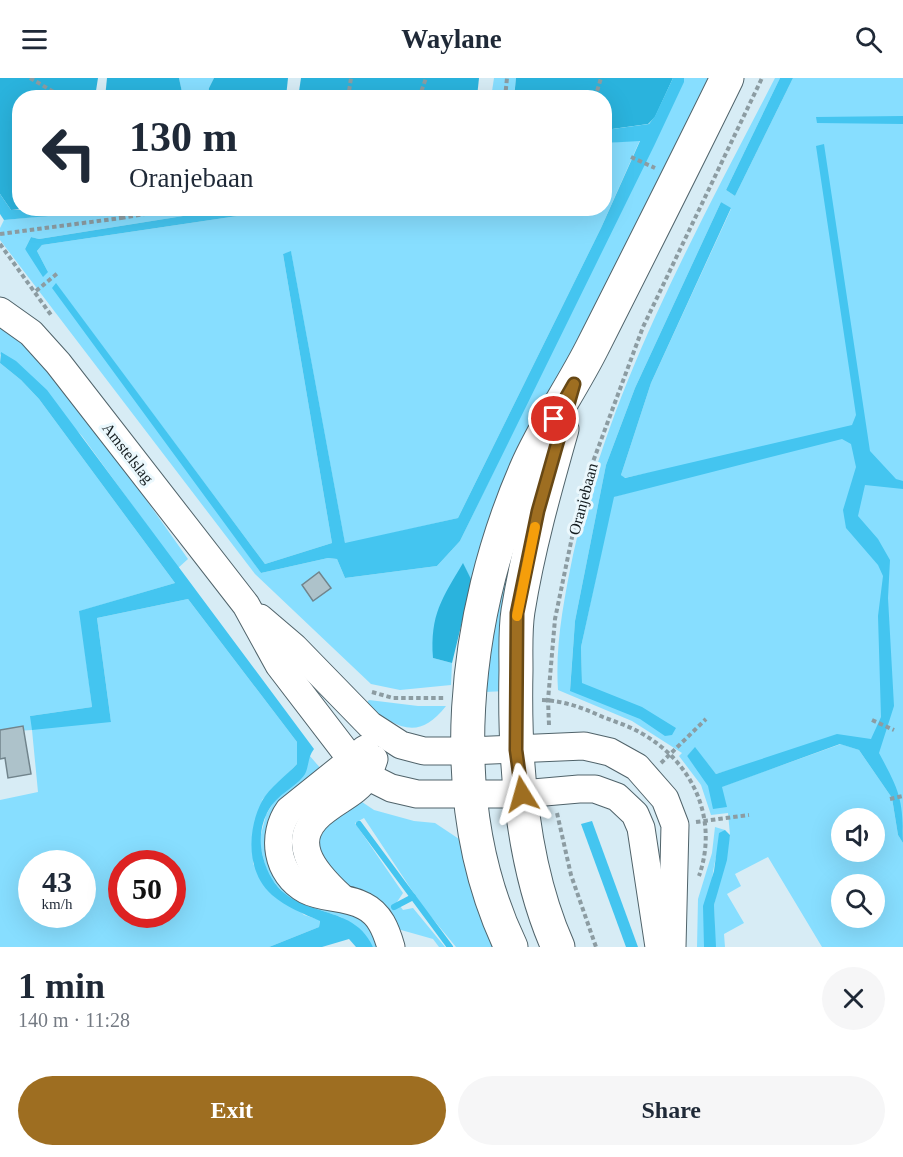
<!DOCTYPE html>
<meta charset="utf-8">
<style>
:root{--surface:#fff;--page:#f6f6f7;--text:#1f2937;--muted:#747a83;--accent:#9e6e21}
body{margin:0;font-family:"Times New Roman",serif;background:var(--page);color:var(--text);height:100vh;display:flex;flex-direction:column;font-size:22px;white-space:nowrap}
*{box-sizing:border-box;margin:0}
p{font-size:20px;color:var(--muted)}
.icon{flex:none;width:33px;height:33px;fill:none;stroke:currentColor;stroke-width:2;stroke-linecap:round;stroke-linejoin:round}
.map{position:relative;height:869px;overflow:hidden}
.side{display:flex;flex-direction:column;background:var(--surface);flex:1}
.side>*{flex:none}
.guide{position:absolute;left:12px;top:12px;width:600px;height:126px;border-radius:24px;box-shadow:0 6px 24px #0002;background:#fff;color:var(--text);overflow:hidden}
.tools{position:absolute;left:831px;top:730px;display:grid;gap:12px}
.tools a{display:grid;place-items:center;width:54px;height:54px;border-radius:50%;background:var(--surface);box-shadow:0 6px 24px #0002;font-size:30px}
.speed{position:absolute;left:18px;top:772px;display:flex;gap:12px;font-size:30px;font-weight:700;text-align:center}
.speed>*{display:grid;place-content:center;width:78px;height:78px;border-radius:50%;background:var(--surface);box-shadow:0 6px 24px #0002;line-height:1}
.speed small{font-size:15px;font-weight:400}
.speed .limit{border:9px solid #d22;background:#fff;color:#111}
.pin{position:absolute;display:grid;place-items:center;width:51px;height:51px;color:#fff;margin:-26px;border:3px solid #fff;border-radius:50%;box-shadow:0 2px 6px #0007}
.me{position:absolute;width:66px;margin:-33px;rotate:352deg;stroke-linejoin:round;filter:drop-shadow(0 0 4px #0008)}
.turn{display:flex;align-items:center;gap:21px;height:126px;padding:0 18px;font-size:27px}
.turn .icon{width:78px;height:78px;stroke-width:2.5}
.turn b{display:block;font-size:42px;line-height:51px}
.round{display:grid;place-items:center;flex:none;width:63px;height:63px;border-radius:32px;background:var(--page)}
.overview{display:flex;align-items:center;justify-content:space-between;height:102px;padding:0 18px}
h1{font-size:36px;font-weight:700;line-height:45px}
.primary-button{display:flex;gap:12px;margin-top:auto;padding:12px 18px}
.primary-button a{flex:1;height:69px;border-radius:36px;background:var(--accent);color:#fff;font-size:24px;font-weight:700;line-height:69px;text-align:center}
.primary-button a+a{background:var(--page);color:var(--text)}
header{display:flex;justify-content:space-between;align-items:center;height:78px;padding:0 18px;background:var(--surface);font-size:27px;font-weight:700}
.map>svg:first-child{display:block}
.green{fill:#87deff;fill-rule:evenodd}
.forest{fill:#2ab3dd}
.water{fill:#44c5f0}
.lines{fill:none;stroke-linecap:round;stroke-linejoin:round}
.stream{stroke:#44c5f0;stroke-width:6}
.building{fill:#adc2ca;stroke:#71848c;stroke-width:1.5}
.minor-casing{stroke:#50636a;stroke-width:29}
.major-casing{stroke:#50636a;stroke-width:35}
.path{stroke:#8c9ca2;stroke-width:4;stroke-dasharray:4.5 3;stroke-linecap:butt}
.minor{stroke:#fff;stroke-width:27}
.major{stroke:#fff;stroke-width:33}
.route-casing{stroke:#674815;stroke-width:15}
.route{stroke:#9e6e21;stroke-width:10}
.slow{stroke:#f59e0b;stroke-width:10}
.labels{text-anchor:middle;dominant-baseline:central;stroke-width:6;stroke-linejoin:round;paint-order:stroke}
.street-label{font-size:16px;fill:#121a1d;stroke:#ebf8fd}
</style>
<header><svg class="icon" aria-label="menu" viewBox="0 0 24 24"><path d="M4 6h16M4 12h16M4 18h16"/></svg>Waylane<svg class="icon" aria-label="search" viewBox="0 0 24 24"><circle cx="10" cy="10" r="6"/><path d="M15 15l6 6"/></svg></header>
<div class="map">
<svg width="903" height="869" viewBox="0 0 903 869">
<rect width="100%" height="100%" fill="#d7ecf5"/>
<!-- green -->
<g class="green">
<path d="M 179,0 L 214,0 L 209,10 L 208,20 L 183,19 Z"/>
<path d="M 494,0 L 516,0 L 514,19 L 491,20 Z"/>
<path d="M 684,0 L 709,0 L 472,503 L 463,486 L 433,580 L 452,585 L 451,607 L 400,612 L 371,606 L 255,496 L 0,162 L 0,150 L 4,142 L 126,130 L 227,131 L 39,161 L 31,159 L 25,171 L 48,194 L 37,173 L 42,167 L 284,131 L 604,130 L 605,65 L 640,62 L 601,150 L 458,440 L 345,466 L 291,174 L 283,176 L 332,465 L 265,486 L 56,206 L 261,495 L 328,480 L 337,481 L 345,500 L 437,488 L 460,463 Z"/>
<path d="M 775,0 L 780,0 L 726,112 L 735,118 L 793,0 L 903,0 L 903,753 L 896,722 L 860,663 L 824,664 L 716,696 L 695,670 L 687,678 L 726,727 L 721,709 L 841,666 L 859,672 L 892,720 L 898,757 L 903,765 L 903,869 L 822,869 L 768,779 L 735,796 L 741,808 L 727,816 L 744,845 L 724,856 L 725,869 L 715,869 L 714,827 L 730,757 L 728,735 L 711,737 L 701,707 L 679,678 L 682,675 L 632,643 L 558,612 C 555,566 564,522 573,477 C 610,306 696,154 775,0 ZM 721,124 L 731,131 L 651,305 L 621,397 L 624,400 L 855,353 L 613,419 L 581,569 L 582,605 L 570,612 L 575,543 L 606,387 L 635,310 ZM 842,741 L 874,741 L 874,774 L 842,774 ZM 842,807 L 874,807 L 874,840 L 842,840 Z"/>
<path d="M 0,248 L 15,254 L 94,348 L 188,481 L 178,490 L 82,358 L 0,276 Z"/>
<path d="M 0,285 L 21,302 L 39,321 L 175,505 L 80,533 L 92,629 L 30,638 L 111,644 L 97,540 L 188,521 L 297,664 L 297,686 L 262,722 L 253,786 L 304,837 L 320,842 L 319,849 L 269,869 L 0,869 L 0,722 L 38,714 L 32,652 L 0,654 ZM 32,786 L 82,786 L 82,837 L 32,837 ZM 122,786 L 172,786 L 172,837 L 122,837 Z"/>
<path d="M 528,423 L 506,613 L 485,614 L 492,550 Z"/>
<path d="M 369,622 L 418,628 L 446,628 C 417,665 397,648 364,627 Z"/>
<path d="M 309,677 L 341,714 L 347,727 L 362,724 L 374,732 L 414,743 L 435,745 L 462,763 L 498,869 L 456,869 L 423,829 L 364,740 L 355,745 L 403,815 L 397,824 L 403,832 L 413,830 L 445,869 L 439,869 L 433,861 L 394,850 L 382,869 L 373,869 L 341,839 L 290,822 L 268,797 L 259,764 L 266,737 L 278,717 L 304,696 Z"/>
<path d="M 715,749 L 725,752 C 709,787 710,831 706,869 L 697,869 L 698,821 L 712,775 Z"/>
</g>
<!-- forest -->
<g class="forest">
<path d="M 0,0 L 98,0 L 95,19 L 20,20 L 22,131 L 11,132 L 0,116 Z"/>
<path d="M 107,0 L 179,0 L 183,19 L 105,20 Z"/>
<path d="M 214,0 L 288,0 L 286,19 L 208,20 L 209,10 Z"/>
<path d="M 301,0 L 479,0 L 477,19 L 298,20 Z"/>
<path d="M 516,0 L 673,0 L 655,39 L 648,46 L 605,52 L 604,20 L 514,20 Z"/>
<path d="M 463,485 L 472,503 L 452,585 L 433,580 C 430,536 442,521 463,485 Z"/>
</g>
<!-- water -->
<g class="water">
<path d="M 673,0 L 684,0 L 684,4 L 654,68 L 460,463 L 437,488 L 345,500 L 337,481 L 328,480 L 261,495 L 52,210 L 56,205 L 265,486 L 332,465 L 283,176 L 291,173 L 345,465 L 458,440 L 601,150 L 640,63 L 605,65 L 605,52 L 649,46 L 655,38 Z"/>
<path d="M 780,0 L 793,0 L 735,118 L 726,112 Z"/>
<path d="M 903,38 L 903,46 L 817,45 L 816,39 Z"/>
<path d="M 824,66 L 870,373 L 896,401 L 903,403 L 903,411 L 865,407 L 858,438 L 878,461 L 890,482 L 888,520 L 894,628 L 879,675 C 900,714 903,721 903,765 L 898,757 L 892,720 L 859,672 L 840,666 L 722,709 L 727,729 L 713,731 L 708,708 L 687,678 L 695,669 L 716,696 L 837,656 L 871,661 L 881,639 L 878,538 L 883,498 L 878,487 L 846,450 L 843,432 L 856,389 L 851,366 L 842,361 L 614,419 L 581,569 L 582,605 L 642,629 L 676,650 L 672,657 L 665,658 L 640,641 L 570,613 L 575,543 L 606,387 L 635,310 L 721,124 L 731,130 L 651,305 L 621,397 L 625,400 L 852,347 L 856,337 L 816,68 Z"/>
<path d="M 0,116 L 11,132 L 126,131 L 4,142 L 0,136 Z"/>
<path d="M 227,131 L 284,131 L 42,167 L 37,173 L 48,194 L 43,199 L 25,171 L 31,159 L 39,161 Z"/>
<path d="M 1,274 L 16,283 L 47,312 L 314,671 C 308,678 309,688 305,696 C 296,710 278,714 267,735 C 260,749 259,764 263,779 C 281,849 350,817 373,869 L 356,869 L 349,861 L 322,869 L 269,869 L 319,849 L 320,843 C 304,836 286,829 272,817 C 246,794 247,752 262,723 C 269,710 287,697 297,686 L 297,664 L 188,521 L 97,540 L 111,644 L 32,652 L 30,638 L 92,629 L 79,533 L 175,505 L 39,321 L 21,302 L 0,285 Z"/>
<path d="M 592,743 L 638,869 L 626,869 L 581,746 Z"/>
<path d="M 725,752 L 730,757 L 727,782 L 714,827 L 716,869 L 704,869 L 703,828 L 714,793 L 719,755 Z"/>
</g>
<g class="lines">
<!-- stream -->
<g class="stream">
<path d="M 359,746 L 450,869"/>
<path d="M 394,829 L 413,819"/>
</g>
</g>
<!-- building -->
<g class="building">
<path d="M 319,494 L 331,510 L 313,523 L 302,507 Z"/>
<path d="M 23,648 L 31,696 L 8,700 L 5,680 L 0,681 L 0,652 Z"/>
</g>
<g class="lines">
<defs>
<g id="minor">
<path d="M 0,233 L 31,255 L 58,285 L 246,527 L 279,587 L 351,681 L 367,698 L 391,710 L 417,716 L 522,716 L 579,711 L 595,711 L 617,719 L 635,736 L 641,750 L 659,869"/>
<path d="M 260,540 L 294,569 L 370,647 L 401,667 L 424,673 L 468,673 L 584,668 L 610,674 L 637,689 L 665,721 L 675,747 L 672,869"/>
<path d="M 365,671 L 289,732 C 271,757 276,796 306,812 C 323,821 346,818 364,828 C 380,836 386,852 391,869"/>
<path d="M 341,819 C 313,793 285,761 327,731 C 340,721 358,713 367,699 C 370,693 372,687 374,681"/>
</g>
<g id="major">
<path d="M 511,869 C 441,723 463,536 526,391 C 544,349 572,310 593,268 C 638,179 683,90 727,0"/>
<path d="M 558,869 C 521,786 514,681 516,592 C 516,573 515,552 518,533 C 528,471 545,411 562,351"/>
</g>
</defs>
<!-- minor casing -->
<use href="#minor" class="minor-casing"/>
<!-- major casing -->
<use href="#major" class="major-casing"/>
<!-- path -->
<g class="path">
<path d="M 30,0 L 64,20"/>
<path d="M 348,20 L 351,0"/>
<path d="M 419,20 L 426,0"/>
<path d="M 505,20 L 507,0"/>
<path d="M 595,20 L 601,0"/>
<path d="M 631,79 L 655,90"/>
<path d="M 121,140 L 181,130"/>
<path d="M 0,156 L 121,140 L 121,130"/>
<path d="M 0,166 L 51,237"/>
<path d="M 36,213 L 59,194"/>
<path d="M 372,614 L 393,620 L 445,620"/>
<path d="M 542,622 C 565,623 583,630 603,639 C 616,644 629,648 641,655 C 693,684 719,741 699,798"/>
<path d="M 872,642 L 894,652"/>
<path d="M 549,647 L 548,622 L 555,541 L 581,416 L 643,249 L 762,0"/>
<path d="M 661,685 L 706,641"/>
<path d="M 890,721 L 903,718"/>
<path d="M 557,735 L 571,797 L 596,869"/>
<path d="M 696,744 L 749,737"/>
</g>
<!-- minor -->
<use href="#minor" class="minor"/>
<!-- major -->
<use href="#major" class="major"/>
</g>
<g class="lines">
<defs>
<path id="route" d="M 522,716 L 516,672 L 517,535 L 538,433 L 574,306 L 554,341"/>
</defs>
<!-- route casing -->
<use href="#route" class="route-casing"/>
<!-- route -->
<use href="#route" class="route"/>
<!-- slow -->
<path class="slow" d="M 517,538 L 535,449"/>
</g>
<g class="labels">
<!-- street labels -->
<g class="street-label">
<text transform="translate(128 375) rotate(52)">Amstelslag</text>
<text transform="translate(583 421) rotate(-75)">Oranjebaan</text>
</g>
</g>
</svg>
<div class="tools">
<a><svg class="icon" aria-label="sound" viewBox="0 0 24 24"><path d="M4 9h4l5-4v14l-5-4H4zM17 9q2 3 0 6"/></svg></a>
<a><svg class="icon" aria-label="search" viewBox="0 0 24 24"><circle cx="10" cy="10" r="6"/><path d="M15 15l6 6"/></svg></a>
</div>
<div class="speed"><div>43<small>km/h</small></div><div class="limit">50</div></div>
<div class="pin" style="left:554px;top:341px;background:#d93025"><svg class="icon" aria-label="arrive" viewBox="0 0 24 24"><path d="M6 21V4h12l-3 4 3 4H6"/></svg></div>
<svg class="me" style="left:522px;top:716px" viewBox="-20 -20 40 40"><path d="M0-17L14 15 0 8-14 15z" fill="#9e6e21" stroke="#fff" stroke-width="4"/></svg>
<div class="guide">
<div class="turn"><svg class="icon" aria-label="left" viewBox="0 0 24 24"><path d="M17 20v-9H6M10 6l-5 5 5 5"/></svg><div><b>130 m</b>Oranjebaan</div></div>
</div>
</div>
<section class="side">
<div class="overview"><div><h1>1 min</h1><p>140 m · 11:28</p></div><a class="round"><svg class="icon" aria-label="close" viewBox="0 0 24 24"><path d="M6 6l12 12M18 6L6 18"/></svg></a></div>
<div class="primary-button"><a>Exit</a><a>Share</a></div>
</section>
